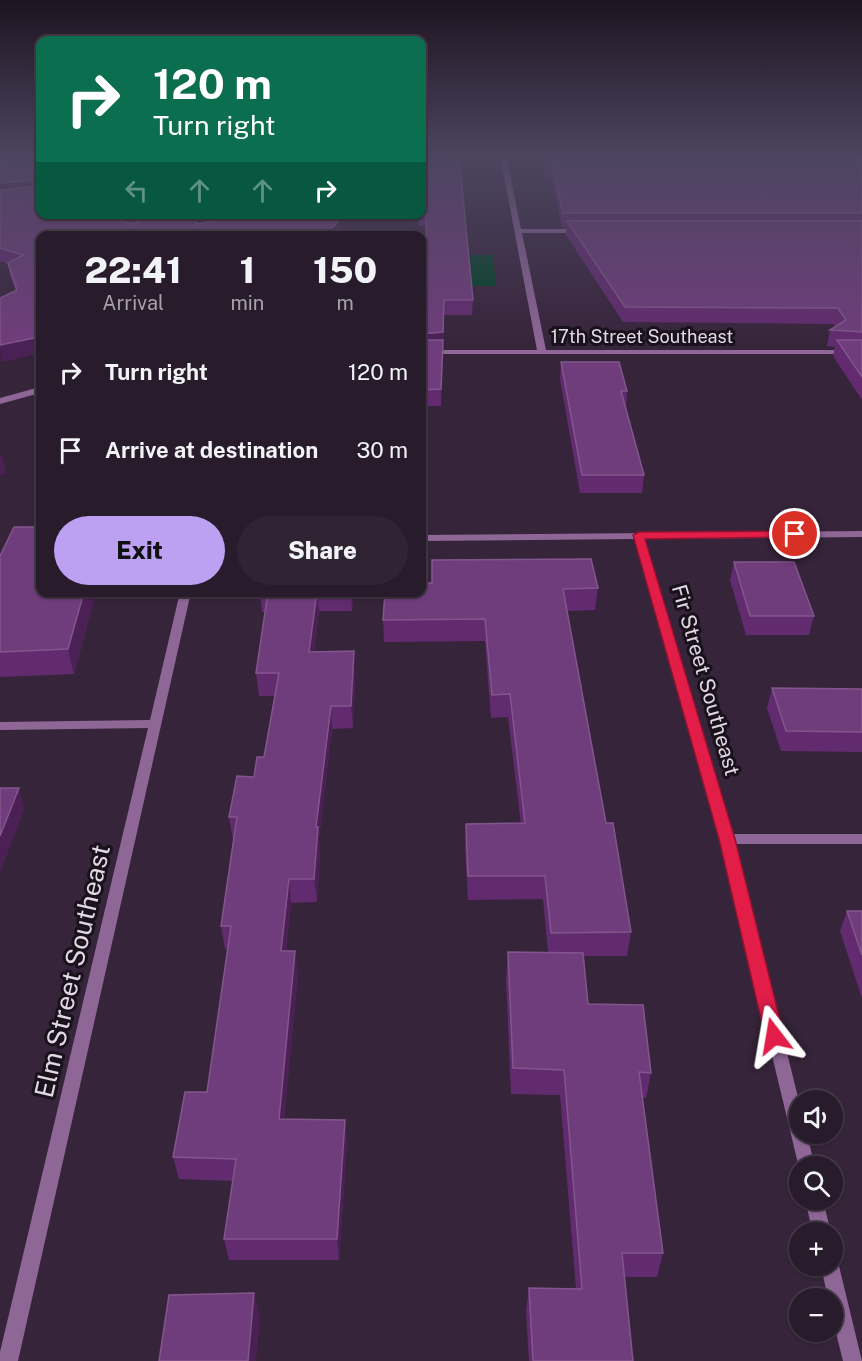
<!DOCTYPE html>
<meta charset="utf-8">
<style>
:root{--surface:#281b2c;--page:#302434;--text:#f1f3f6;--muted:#a5a1a9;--line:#443948;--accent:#bca0f2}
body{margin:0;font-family:"Public Sans",sans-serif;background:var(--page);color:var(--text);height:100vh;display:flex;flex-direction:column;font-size:22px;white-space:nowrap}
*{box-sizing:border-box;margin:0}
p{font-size:20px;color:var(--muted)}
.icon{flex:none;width:33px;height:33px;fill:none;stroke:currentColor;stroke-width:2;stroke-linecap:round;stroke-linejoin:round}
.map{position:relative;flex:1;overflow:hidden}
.details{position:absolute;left:36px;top:231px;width:390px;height:366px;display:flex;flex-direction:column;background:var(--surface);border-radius:12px;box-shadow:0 2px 4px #0004,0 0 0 2px var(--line)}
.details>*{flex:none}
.hud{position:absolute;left:36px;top:36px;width:390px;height:183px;border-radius:12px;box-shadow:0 2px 4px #0004,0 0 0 2px var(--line);background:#0b6e4f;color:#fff;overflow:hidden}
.buttons{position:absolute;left:789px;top:1090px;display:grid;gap:12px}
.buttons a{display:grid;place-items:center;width:54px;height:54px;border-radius:50%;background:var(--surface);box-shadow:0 2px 4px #0004,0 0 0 2px var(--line);font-size:30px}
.pin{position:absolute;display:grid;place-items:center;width:51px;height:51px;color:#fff;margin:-26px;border:3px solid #fff;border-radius:50%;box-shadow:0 2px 6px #0007}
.me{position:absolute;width:66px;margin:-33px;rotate:346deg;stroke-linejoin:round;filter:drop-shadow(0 0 4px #0008)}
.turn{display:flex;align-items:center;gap:21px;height:126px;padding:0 18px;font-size:27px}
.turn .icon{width:78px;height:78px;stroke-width:2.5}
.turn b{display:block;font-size:42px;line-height:51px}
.lanes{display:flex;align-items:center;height:57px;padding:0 18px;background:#0003;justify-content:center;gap:30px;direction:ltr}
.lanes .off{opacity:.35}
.eta{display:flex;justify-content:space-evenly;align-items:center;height:102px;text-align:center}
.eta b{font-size:36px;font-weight:800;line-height:42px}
.action{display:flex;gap:12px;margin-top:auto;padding:12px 18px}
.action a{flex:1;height:69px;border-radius:36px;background:var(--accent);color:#111;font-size:24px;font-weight:800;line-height:69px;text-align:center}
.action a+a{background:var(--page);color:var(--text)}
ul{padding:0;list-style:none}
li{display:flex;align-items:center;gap:18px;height:78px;padding:0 18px}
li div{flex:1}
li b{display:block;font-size:22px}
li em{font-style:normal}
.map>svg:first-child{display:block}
.green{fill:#004225}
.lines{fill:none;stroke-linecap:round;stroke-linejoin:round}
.minor{fill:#8e6797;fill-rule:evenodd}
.wall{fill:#632b6f}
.shaded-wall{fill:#4b2054}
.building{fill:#703d7c;stroke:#82568c;stroke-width:1.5}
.route{fill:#e11d48;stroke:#92132f;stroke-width:1.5}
.labels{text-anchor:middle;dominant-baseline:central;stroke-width:6;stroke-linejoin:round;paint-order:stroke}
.far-street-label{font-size:18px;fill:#e3d7e5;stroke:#19111b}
.street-label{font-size:21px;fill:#e3d7e5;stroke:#19111b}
.near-street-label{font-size:26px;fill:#e3d7e5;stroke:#19111b}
</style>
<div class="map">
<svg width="862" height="1361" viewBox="0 0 862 1361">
<rect width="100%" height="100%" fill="#36243a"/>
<!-- green -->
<path class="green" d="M 422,255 L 493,255 L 496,286 L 422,286 Z"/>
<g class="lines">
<!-- minor -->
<g class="minor">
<path d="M 500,155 L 506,155 L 521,229 L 582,229 L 585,231 L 582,233 L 522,233 L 546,350 L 862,350 L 862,354 L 422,354 L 422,350 L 537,350 Z"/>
<path d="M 40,387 L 40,393 L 0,404 L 0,398 Z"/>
<path d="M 862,531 L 862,537 L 645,539 L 732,834 L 862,834 L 862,844 L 735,844 L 800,1105 L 800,1134 L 807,1134 L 815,1167 L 800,1167 L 800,1172 L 720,839 L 635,539 L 422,541 L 422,535 Z"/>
<path d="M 180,592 L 191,592 L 18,1361 L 0,1361 L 0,1352 L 148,728 L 0,730 L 0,722 L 150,720 Z"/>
<path d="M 805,1200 L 823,1200 L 831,1233 L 813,1233 Z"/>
<path d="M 832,1258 L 837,1259 L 839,1266 L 862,1361 L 843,1361 L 832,1317 L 832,1299 L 828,1299 L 821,1266 L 832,1266 Z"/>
</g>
</g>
<!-- wall -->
<g class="wall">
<path d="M 0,155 L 40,155 L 40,214 L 339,214 L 340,234 L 40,236 L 40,353 L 1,362 L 0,298 L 16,291 L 11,278 L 8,264 L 0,261 Z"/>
<path d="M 422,155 L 473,300 L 472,315 L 444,315 L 441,406 L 422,406 L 422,298 L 427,298 L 426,226 L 419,226 L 419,214 L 422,214 Z"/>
<path d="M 542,155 L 862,155 L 862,400 L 833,356 L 835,347 L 827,346 L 830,330 L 836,327 L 834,324 L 623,322 L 566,235 L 566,227 L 562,227 L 552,179 L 546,179 Z"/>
<path d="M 561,362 L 627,391 L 626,407 L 644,475 L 642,493 L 580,493 L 560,379 Z"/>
<path d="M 0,556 L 96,592 L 74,674 L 0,677 Z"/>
<path d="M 734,562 L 814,616 L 809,635 L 746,635 L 730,580 Z"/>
<path d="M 598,588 L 595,610 L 567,611 L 606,823 L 631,932 L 627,956 L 583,956 L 588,1004 L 651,1073 L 646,1098 L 642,1098 L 663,1253 L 657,1277 L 625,1277 L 633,1361 L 529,1361 L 526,1311 L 529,1288 L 576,1289 L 560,1095 L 511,1094 L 506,978 L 508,952 L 548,952 L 543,899 L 468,900 L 465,847 L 466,824 L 521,824 L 508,717 L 491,718 L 485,641 L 384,642 L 383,620 L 385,592 Z"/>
<path d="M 260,592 L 353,592 L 352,611 L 319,611 L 314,652 L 355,674 L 353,728 L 332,729 L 319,838 L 320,850 L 317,902 L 291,903 L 286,951 L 298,974 L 284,1119 L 345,1120 L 347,1142 L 339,1260 L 229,1260 L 224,1239 L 233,1181 L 179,1179 L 173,1157 L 207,1092 L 228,949 L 225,949 L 221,926 L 233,840 L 229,817 L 254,777 L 264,757 L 275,696 L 259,696 L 256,673 L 265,612 L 262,612 Z"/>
<path d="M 772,688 L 862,689 L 862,752 L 781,751 L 767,708 Z"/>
<path d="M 847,911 L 862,911 L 862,998 L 840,931 Z"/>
</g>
<!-- shaded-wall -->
<g class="shaded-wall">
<path d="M 37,180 L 40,194 L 0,196 L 0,183 Z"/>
<path d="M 209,214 L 211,214 L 212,228 L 196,224 L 196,220 Z"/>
<path d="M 339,219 L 340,234 L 338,236 L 320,236 Z"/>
<path d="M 444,300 L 443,356 L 441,406 L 441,389 L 422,350 L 422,334 Z"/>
<path d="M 40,337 L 40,353 L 1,362 L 0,345 Z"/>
<path d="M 1,454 L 6,472 L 0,476 L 0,455 Z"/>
<path d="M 84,592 L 96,592 L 74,674 L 68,649 Z"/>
<path d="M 317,592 L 319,611 L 311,674 L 309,652 Z"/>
<path d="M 351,592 L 353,592 L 352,611 Z"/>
<path d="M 354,651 L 355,674 L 353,728 L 351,706 Z"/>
<path d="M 331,706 L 332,729 L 319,838 L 320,850 L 317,902 L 314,879 L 316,827 Z"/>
<path d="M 19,788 L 25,808 L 0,873 L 0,836 Z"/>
<path d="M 289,879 L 291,903 L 284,974 L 281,951 Z"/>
<path d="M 295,951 L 298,974 L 282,1141 L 279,1119 Z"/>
<path d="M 345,1120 L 347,1142 L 339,1260 L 337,1239 Z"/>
<path d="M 254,1293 L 260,1319 L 256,1361 L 248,1361 Z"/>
</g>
<!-- building -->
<g class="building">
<path d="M 0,155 L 40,155 L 40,214 L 104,214 L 130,224 L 140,222 L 121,214 L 209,214 L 196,220 L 196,224 L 214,221 L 216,217 L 212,214 L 339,214 L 339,219 L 334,226 L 320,236 L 40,236 L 40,337 L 0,345 L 0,298 L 17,290 L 8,263 L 23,255 L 0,248 L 0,190 L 40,186 L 37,180 L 0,183 Z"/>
<path d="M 422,155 L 459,155 L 473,300 L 444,300 L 443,332 L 422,334 L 422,298 L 427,298 L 426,212 L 422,212 L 422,184 L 423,166 L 422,166 Z"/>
<path d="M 545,155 L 862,155 L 862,213 L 563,213 L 553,166 L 547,166 Z"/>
<path d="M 567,221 L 862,221 L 862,332 L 830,330 L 846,320 L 838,308 L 625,307 Z"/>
<path d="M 422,339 L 422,340 L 443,340 L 441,389 L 422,390 Z"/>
<path d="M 837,340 L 862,340 L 862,377 Z"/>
<path d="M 561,362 L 619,362 L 627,391 L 621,391 L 644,475 L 582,475 Z"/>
<path d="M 14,527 L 40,527 L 40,592 L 84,592 L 68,649 L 0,652 L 0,556 Z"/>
<path d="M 591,559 L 598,588 L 563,589 L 606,823 L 613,823 L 631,932 L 551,933 L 545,876 L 468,876 L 466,824 L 525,823 L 510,694 L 492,695 L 485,619 L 383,620 L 385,592 L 422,592 L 422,583 L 432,583 L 432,560 Z"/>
<path d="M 734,562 L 794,562 L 814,616 L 750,616 Z"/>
<path d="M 268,592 L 317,592 L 309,652 L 354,651 L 351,706 L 331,706 L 316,827 L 318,827 L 314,879 L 289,879 L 281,951 L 295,951 L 279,1119 L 345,1120 L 337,1239 L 224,1239 L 236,1159 L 173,1157 L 185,1092 L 207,1092 L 231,926 L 221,926 L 237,817 L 229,817 L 237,776 L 254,777 L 257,757 L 264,757 L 279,673 L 256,673 Z"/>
<path d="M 772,688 L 862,689 L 862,732 L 786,731 Z"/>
<path d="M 0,788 L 19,788 L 0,836 Z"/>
<path d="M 847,911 L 862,911 L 862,955 Z"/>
<path d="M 508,952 L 583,953 L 588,1004 L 643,1005 L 651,1073 L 639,1072 L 663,1253 L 622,1253 L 633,1361 L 533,1361 L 529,1288 L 582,1289 L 564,1070 L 513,1068 Z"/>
<path d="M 254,1293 L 248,1361 L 159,1361 L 169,1295 Z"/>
</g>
<!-- sky -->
<linearGradient id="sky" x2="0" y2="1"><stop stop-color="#1e1420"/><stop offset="0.45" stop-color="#4c4560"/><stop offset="1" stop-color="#4c4560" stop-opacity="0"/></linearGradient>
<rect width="862" height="346" fill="url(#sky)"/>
<!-- route -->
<path class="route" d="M 795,531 L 799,532 L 799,537 L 645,539 L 735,839 L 784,1036 L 781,1041 L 774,1044 L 768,1041 L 765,1036 L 719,839 L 633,535 L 639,532 Z"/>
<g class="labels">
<!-- far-street labels -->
<g class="far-street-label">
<text x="642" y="336">17th Street Southeast</text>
</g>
<!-- street labels -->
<g class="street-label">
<text transform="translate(706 680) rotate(74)">Fir Street Southeast</text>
</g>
<!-- near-street labels -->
<g class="near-street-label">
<text transform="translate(72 971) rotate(-77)">Elm Street Southeast</text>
</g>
</g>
</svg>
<div class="buttons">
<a><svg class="icon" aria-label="sound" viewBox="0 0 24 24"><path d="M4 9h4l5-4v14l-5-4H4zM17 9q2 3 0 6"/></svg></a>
<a><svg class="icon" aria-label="search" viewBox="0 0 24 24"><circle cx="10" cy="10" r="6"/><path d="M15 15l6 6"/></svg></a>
<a>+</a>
<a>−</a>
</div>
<div class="pin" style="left:795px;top:534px;background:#d93025"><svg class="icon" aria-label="arrive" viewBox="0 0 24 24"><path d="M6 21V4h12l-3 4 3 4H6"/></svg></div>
<svg class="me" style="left:774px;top:1036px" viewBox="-20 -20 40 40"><path d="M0-17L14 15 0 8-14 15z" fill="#e11d48" stroke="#fff" stroke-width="4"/></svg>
<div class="hud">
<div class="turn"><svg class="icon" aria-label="right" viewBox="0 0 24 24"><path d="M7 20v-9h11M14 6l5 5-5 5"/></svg><div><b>120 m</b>Turn right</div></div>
<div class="lanes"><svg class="icon off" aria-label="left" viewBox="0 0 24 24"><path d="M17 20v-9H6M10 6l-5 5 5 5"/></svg><svg class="icon off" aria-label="ahead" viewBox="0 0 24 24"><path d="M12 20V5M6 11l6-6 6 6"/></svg><svg class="icon off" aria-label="ahead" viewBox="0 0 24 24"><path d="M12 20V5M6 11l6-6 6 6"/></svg><svg class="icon" aria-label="right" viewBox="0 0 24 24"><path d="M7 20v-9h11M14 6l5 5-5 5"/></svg></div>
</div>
<section class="details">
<div class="eta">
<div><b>22:41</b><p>Arrival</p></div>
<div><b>1</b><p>min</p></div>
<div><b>150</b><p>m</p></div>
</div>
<ul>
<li><svg class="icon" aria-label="right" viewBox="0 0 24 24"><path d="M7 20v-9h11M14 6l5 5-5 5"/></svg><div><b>Turn right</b></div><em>120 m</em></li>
<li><svg class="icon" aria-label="arrive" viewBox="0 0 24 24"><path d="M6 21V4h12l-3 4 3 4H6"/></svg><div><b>Arrive at destination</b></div><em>30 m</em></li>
</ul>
<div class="action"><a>Exit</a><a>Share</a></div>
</section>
</div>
